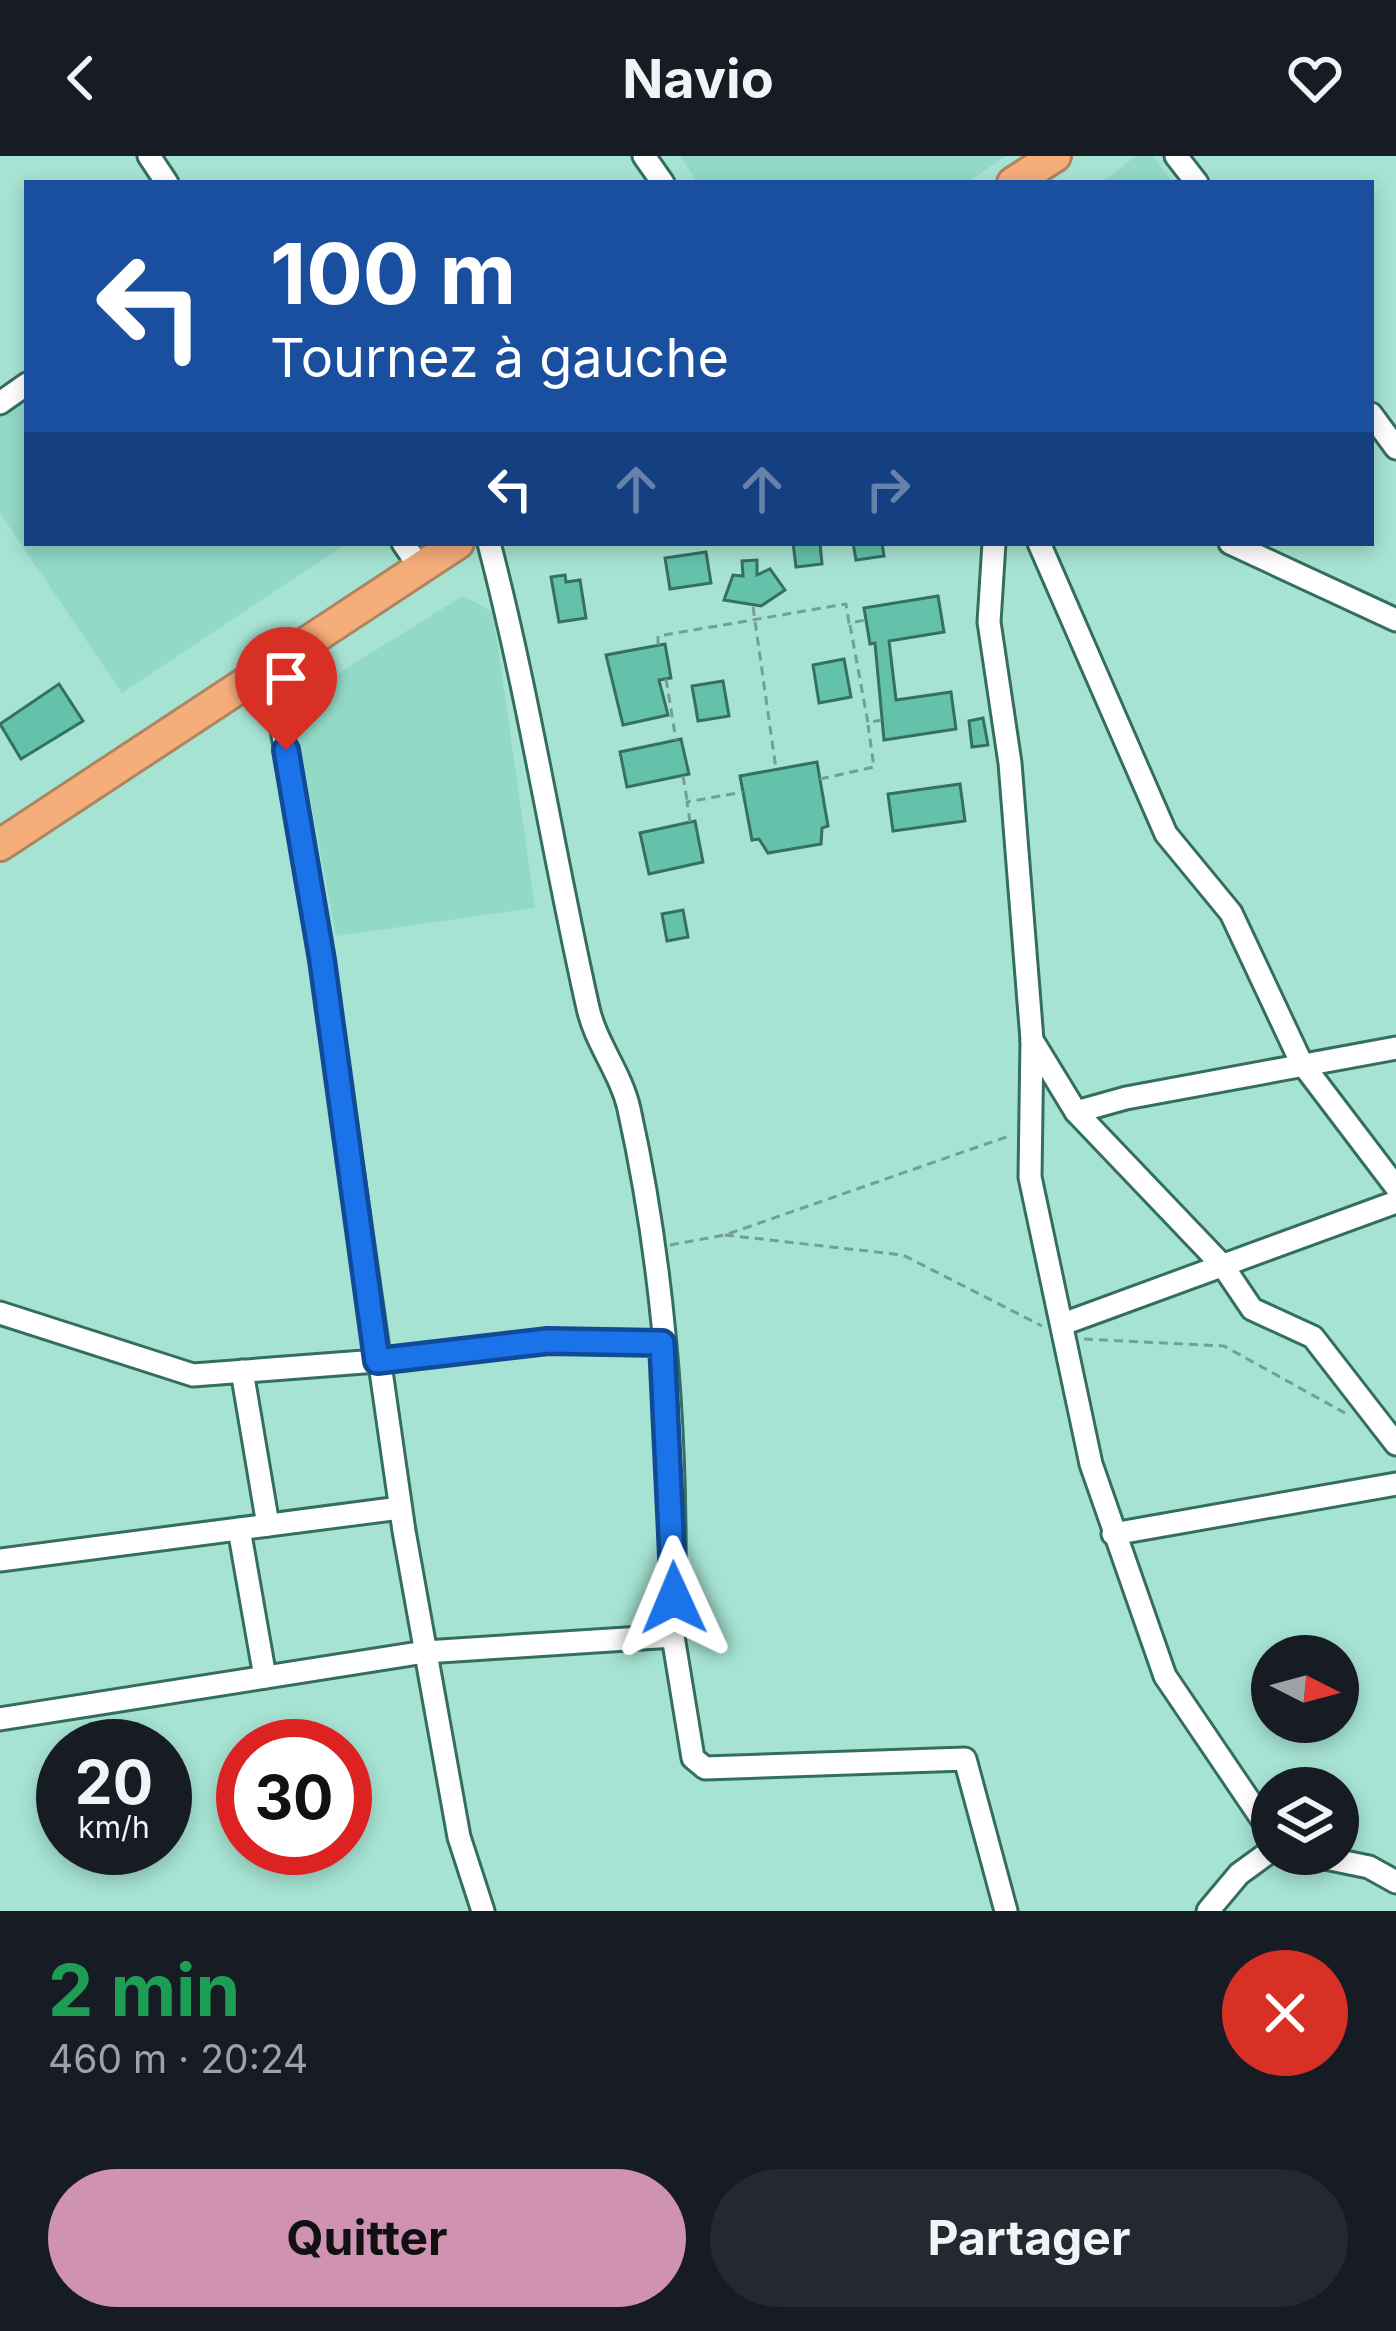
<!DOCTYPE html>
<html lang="fr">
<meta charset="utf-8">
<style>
:root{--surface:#171b24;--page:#242831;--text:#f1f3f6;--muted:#9ea1a6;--accent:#cf92b3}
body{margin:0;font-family:Inter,sans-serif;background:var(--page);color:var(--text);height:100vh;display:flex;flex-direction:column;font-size:45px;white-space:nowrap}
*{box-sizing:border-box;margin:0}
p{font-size:39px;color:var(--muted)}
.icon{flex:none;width:66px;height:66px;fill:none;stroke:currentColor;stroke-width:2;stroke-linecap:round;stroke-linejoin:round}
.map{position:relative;height:1755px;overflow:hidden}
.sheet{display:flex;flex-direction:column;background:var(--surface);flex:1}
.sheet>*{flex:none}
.guide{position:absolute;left:24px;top:24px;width:1350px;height:366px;border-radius:0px;box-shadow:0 6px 18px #0003;background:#1a4fa0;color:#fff;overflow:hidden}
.needle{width:78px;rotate:96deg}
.controls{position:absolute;left:1251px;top:1479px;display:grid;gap:24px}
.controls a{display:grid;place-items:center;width:108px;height:108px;border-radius:50%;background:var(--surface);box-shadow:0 6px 18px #0003;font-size:60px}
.speed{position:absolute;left:36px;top:1563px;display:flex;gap:24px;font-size:60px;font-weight:700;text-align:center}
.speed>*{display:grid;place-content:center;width:156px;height:156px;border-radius:50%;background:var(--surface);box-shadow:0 6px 18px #0003;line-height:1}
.speed small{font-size:30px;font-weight:400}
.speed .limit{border:18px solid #d22;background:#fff;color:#111}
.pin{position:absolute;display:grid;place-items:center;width:102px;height:102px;color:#fff;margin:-123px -51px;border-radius:50% 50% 50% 0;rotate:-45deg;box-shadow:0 0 12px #0007}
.pin .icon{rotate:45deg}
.me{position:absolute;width:132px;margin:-66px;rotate:359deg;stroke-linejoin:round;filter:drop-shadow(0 0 9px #0008)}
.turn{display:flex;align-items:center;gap:42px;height:252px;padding:0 48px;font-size:54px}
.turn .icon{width:156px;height:156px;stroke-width:2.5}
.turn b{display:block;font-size:84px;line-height:102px}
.lanes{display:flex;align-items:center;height:114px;padding:0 48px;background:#0003;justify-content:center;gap:60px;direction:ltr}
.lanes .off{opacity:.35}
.round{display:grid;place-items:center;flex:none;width:126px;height:126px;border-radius:63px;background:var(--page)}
.summary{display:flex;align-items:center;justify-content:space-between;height:204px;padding:0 48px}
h1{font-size:72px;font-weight:700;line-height:90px;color:#1e9e55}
.cta{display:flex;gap:24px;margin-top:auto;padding:24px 48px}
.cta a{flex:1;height:138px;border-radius:72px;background:var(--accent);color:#111;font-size:48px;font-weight:700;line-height:138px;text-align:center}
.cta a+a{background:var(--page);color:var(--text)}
header{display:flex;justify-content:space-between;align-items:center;height:156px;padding:0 48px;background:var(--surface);font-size:54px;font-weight:700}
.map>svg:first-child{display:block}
.built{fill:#92d9c6}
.building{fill:#64c2ab;stroke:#357062;stroke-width:3}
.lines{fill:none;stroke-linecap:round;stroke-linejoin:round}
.minor-casing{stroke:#336e60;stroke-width:27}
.highway-casing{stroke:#ac8562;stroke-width:36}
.path{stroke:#72a093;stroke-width:3;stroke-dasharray:9 6;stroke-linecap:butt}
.minor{stroke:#fff;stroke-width:21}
.highway{stroke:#f5ad7a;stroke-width:30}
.route-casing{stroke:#114b97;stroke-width:30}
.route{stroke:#1a73e8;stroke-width:21}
</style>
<header><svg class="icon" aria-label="back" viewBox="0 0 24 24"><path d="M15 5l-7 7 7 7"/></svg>Navio<svg class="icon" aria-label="heart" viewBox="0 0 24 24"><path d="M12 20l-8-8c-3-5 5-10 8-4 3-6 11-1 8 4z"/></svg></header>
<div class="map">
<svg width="1396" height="1755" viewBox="0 0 1396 1755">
<rect width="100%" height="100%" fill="#a6e3d2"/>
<!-- built -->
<g class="built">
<path d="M 680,0 L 1006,0 L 966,27 L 698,27 Z"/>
<path d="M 1136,0 L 1153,0 L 1173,27 L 1101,27 Z"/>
<path d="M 27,243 L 27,387 L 347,387 L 122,537 L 0,357 L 0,261 Z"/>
<path d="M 463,440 L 493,456 L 535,752 L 336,780 L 292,546 Z"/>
</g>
<!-- building -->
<g class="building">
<path d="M 793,387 L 820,387 L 822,408 L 796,411 Z"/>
<path d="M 853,387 L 882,387 L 884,400 L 856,404 Z"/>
<path d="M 706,396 L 711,427 L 670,433 L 665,402 Z"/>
<path d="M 757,404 L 757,419 L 770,413 L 785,434 L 761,450 L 724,444 L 733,419 L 743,420 L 742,405 Z"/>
<path d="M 565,419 L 566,426 L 580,424 L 586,462 L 559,466 L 551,421 Z"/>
<path d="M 938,440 L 944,476 L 889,485 L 896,544 L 951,536 L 956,573 L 884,584 L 875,487 L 870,488 L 864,452 Z"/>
<path d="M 665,488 L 671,522 L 659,524 L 668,559 L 623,569 L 606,499 Z"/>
<path d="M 844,503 L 851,541 L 819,547 L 813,509 Z"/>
<path d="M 723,525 L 729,560 L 698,565 L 692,530 Z"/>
<path d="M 59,528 L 83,565 L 21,603 L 0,568 Z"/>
<path d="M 983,562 L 988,589 L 972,591 L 969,565 Z"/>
<path d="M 681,583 L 689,618 L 627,631 L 620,596 Z"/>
<path d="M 817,606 L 828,670 L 822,672 L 821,688 L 768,697 L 759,683 L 752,684 L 740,620 Z"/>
<path d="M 960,628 L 965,665 L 893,675 L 888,638 Z"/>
<path d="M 695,665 L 703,706 L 649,718 L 640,677 Z"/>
<path d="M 683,754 L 688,781 L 667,785 L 662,758 Z"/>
</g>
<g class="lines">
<defs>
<g id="minor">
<path d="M 149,0 L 167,27"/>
<path d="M 644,0 L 663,27"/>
<path d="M 1176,0 L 1197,27"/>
<path d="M 0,247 L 27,228"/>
<path d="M 1371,258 L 1396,292"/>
<path d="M 403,387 L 421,413"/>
<path d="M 489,387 C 529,540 553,697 588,852 C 596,888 621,917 629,953 C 667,1124 678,1306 673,1480"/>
<path d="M 994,387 L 989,466 L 1010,607 L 1032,884 L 1076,956 L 1223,1110 L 1252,1153 L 1313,1181 L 1396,1288"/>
<path d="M 1039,387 L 1166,678 L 1231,757 L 1301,906 L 1396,1031"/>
<path d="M 1230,387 L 1396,464"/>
<path d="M 271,510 L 322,804 L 404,1375 L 459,1681 L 483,1755"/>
<path d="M 1032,884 L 1030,1021 L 1091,1308 L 1165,1520 L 1272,1678"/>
<path d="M 1076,956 L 1126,942 L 1396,892"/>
<path d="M 0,1157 L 193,1219 L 377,1205 L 548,1185 L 662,1187"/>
<path d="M 1063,1168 L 1396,1046"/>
<path d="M 242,1215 L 268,1369"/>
<path d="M 239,1373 L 265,1521"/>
<path d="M 1113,1378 L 1396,1328"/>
<path d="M 0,1404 L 400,1352"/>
<path d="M 0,1563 L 425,1496 L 673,1480 L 693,1602 L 705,1612 L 965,1603 L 1006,1755"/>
<path d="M 1306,1698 L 1369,1711 L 1396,1726"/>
<path d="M 1208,1755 L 1239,1718 L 1272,1694"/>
</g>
<g id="highway">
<path d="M 1013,27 L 1055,0"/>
<path d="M 0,689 L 458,387"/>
</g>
</defs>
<!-- minor casing -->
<use href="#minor" class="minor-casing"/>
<!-- highway casing -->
<use href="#highway" class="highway-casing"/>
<!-- path -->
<g class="path">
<path d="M 753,451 L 776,613"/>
<path d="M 850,469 L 868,567 L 881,564"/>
<path d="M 658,489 L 658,480 L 846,448 L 849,467 L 866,464"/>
<path d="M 666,523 L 676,584"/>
<path d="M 683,620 L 687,644"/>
<path d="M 820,623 L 874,611 L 868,569"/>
<path d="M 690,666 L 687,646 L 743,636"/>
<path d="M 725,1079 L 903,1099 L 1042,1170"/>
<path d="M 670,1089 L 725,1079 L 1009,980"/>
<path d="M 1084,1183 L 1224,1190 L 1345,1257"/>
</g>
<!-- minor -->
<use href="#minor" class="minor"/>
<!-- highway -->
<use href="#highway" class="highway"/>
</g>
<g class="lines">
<defs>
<path id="route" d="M 286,594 L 322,804 L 377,1205 L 548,1185 L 662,1187 L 674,1442"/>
</defs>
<!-- route casing -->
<use href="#route" class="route-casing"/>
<!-- route -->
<use href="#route" class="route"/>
</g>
</svg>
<div class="controls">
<a><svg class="needle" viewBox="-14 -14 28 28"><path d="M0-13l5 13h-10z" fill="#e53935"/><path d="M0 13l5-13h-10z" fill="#9ea1a6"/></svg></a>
<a><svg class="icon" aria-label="layers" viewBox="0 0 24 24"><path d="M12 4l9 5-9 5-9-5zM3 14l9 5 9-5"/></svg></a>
</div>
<div class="speed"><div>20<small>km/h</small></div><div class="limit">30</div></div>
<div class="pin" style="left:286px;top:594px;background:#d93025"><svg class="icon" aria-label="arrive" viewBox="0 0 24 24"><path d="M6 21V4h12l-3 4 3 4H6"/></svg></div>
<svg class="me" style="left:674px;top:1442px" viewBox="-20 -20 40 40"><path d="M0-17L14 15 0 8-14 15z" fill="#1a73e8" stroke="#fff" stroke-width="4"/></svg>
<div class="guide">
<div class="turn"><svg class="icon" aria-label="left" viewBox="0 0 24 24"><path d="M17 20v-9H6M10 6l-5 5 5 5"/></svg><div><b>100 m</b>Tournez à gauche</div></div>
<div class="lanes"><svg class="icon" aria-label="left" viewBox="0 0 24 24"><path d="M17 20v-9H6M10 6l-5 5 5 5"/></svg><svg class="icon off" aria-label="ahead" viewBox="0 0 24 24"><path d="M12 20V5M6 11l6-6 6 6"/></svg><svg class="icon off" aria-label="ahead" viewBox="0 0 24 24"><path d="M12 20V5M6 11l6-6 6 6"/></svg><svg class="icon off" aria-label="right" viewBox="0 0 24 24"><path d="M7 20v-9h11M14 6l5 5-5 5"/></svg></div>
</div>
</div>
<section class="sheet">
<div class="summary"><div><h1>2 min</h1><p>460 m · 20:24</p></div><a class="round" style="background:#d93025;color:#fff"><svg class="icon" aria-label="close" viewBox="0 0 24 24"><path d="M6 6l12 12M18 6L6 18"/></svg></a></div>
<div class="cta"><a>Quitter</a><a>Partager</a></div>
</section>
